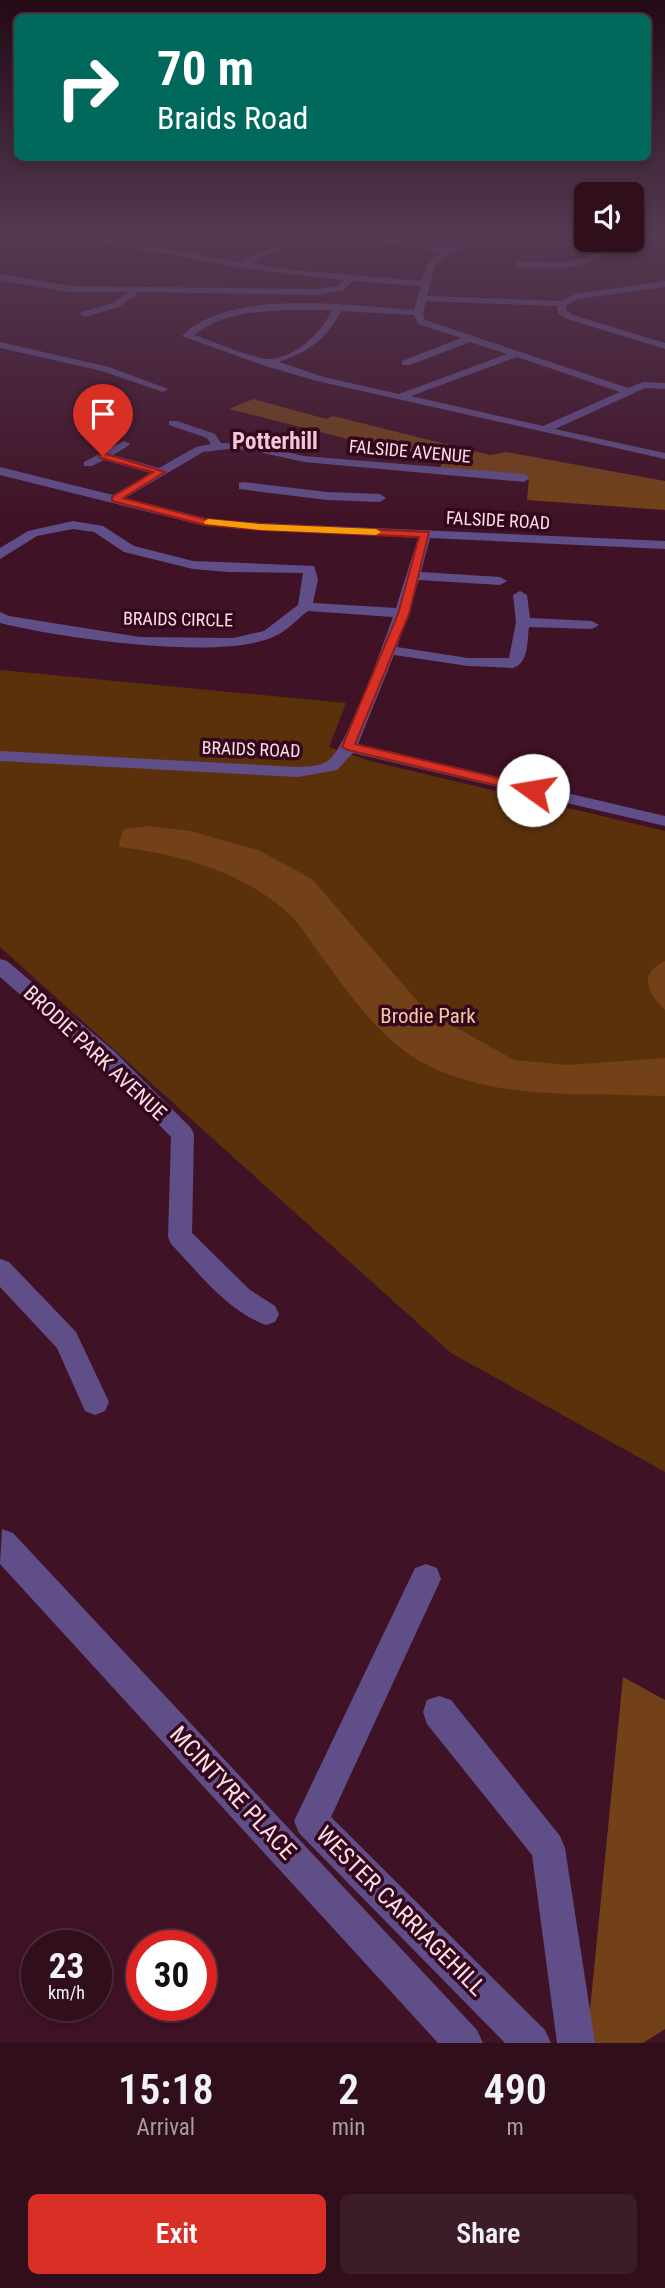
<!DOCTYPE html>
<style>
:root{--surface:#300e1c;--page:#3c1c29;--text:#f1f3f6;--muted:#a89ca3;--line:#4b2e3b;--accent:#d93025}
body{margin:0;font-family:"Roboto Condensed",sans-serif;background:var(--page);color:var(--text);height:100vh;display:flex;flex-direction:column;font-size:26px;white-space:nowrap}
*{box-sizing:border-box;margin:0}
p{font-size:23px;color:var(--muted)}
.icon{flex:none;width:38px;height:38px;fill:none;stroke:currentColor;stroke-width:2;stroke-linecap:round;stroke-linejoin:round}
.map{position:relative;height:2043px;overflow:hidden}
.side{display:flex;flex-direction:column;background:var(--surface);flex:1}
.side>*{flex:none}
.guide{position:absolute;left:14px;top:14px;width:637px;height:147px;border-radius:10px;box-shadow:0 4px 10px #0003,0 0 0 2px var(--line);background:#00695c;color:#fff;overflow:hidden}
.tools{position:absolute;left:574px;top:182px;display:grid;gap:14px}
.tools a{display:grid;place-items:center;width:70px;height:70px;border-radius:10px;background:var(--surface);box-shadow:0 4px 10px #0003,0 0 0 2px var(--line);font-size:35px}
.speed{position:absolute;left:21px;top:1930px;display:flex;gap:14px;font-size:35px;font-weight:700;text-align:center}
.speed>*{display:grid;place-content:center;width:91px;height:91px;border-radius:50%;background:var(--surface);box-shadow:0 4px 10px #0003,0 0 0 2px var(--line);line-height:1}
.speed small{font-size:18px;font-weight:400}
.speed .limit{border:10px solid #d22;background:#fff;color:#111}
.pin{position:absolute;display:grid;place-items:center;width:60px;height:60px;color:#fff;margin:-72px -30px;border-radius:50% 50% 50% 0;rotate:-45deg;box-shadow:0 0 7px #0007}
.pin .icon{rotate:45deg}
.me{position:absolute;width:77px;margin:-38px;rotate:283deg;stroke-linejoin:round;filter:drop-shadow(0 0 5px #0008)}
.turn{display:flex;align-items:center;gap:24px;height:147px;padding:0 28px;font-size:32px}
.turn .icon{width:91px;height:91px;stroke-width:2.5}
.turn b{display:block;font-size:49px;line-height:60px}
.eta{display:flex;justify-content:space-evenly;align-items:center;height:119px;text-align:center}
.eta b{font-size:42px;font-weight:600;line-height:49px}
.button{display:flex;gap:14px;margin-top:auto;padding:14px 28px}
.button a{flex:1;height:80px;border-radius:10px;background:var(--accent);color:#fff;font-size:28px;font-weight:600;line-height:80px;text-align:center}
.button a+a{background:var(--page);color:var(--text)}
.map>svg:first-child{display:block}
.green{fill:#5b310c}
.forest{fill:#734117}
.lines{fill:none;stroke-linecap:round;stroke-linejoin:round}
.minor{fill:#604e88;fill-rule:evenodd}
.route{fill:#d93025;stroke:#8d1f18;stroke-width:2}
.slow{fill:#f59e0b}
.labels{text-anchor:middle;dominant-baseline:central;stroke-width:7;stroke-linejoin:round;paint-order:stroke}
.far-street-label{font-size:18px;fill:#fcdce6;stroke:#34081c}
.park-label{font-size:21px;fill:#f8c8a6;stroke:#34081c}
.street-label{font-size:21px;fill:#fcdce6;stroke:#34081c}
.far-district-label{font-size:23px;font-weight:bold;fill:#f8c7d7;stroke:#34081c}
.near-street-label{font-size:24px;fill:#fcdce6;stroke:#34081c}
</style>
<div class="map">
<svg width="665" height="2043" viewBox="0 0 665 2043">
<rect width="100%" height="100%" fill="#401226"/>
<!-- green -->
<path class="green" d="M 0,670 L 346,703 L 329,747 L 370,761 L 665,831 L 665,1472 L 451,1353 L 0,947 Z"/>
<!-- forest -->
<g class="forest">
<path d="M 253,399 L 326,419 L 333,416 L 490,455 L 506,452 L 665,481 L 665,510 L 527,500 L 529,477 L 440,468 L 444,459 L 352,440 L 229,409 Z"/>
<path d="M 148,826 L 190,831 L 258,850 L 312,879 L 425,1010 L 514,1060 L 568,1065 L 665,1058 L 665,1096 C 587,1093 502,1101 429,1066 C 383,1044 349,994 319,953 C 311,942 303,929 294,919 C 248,873 183,855 120,847 L 119,842 L 124,829 Z"/>
<path d="M 665,961 L 665,1010 C 648,993 637,974 665,961 Z"/>
<path d="M 623,1677 L 665,1700 L 665,2029 L 643,2043 L 592,2043 L 587,2040 Z"/>
</g>
<g class="lines">
<!-- minor -->
<g class="minor">
<path d="M 53,233 L 70,233 L 241,262 L 301,233 L 311,233 L 251,263 L 293,270 L 422,281 L 428,263 L 443,252 L 335,233 L 353,233 L 450,248 L 481,233 L 491,233 L 442,259 L 435,266 L 427,296 L 561,301 L 576,294 L 665,281 L 665,287 L 578,299 L 566,305 L 566,310 L 573,315 L 665,343 L 665,349 L 567,319 L 558,313 L 557,306 L 426,301 L 423,313 L 425,320 L 628,388 L 643,382 L 665,383 L 665,389 L 645,388 L 555,429 L 665,453 L 665,459 L 317,381 L 262,365 L 182,336 C 230,287 351,306 414,310 L 421,286 L 353,281 L 343,290 L 317,295 L 139,292 L 119,307 L 85,317 L 80,314 L 82,312 L 113,303 L 128,292 L 69,292 L 0,280 L 0,274 L 69,286 L 317,289 L 337,286 L 344,280 L 241,268 ZM 295,310 L 332,310 C 322,332 295,359 268,359 C 255,359 209,340 194,335 C 223,312 259,311 295,310 ZM 341,311 L 414,315 L 418,324 L 461,338 L 402,361 L 402,365 L 410,365 L 470,342 L 507,354 L 399,394 L 324,377 L 279,362 C 308,352 327,339 341,311 ZM 517,357 L 620,392 L 543,426 L 411,396 Z"/>
<path d="M 535,233 C 555,233 588,240 602,255 C 580,272 540,270 514,266 L 517,261 L 570,262 L 593,254 L 588,250 Z"/>
<path d="M 643,233 L 665,236 L 665,241 L 644,235 Z"/>
<path d="M 0,342 L 109,367 L 168,389 L 163,392 L 102,371 L 0,348 Z"/>
<path d="M 169,421 L 177,421 L 215,434 L 221,443 L 250,444 L 304,456 L 524,474 L 530,478 L 524,482 L 304,462 L 250,450 L 228,449 L 203,452 L 125,498 L 205,518 L 260,523 L 665,541 L 665,549 L 430,538 L 421,572 L 500,577 L 507,581 L 500,585 L 419,580 L 397,647 L 468,658 L 509,658 L 516,622 L 513,595 L 520,591 L 527,595 L 530,618 L 592,621 L 599,625 L 592,629 L 529,627 C 527,641 529,663 513,668 L 468,666 L 394,655 L 358,744 L 665,816 L 665,826 L 353,753 L 337,770 L 298,777 L 0,761 L 0,751 L 298,767 C 308,766 321,767 329,760 C 347,747 384,642 393,617 L 308,611 C 297,619 286,632 273,637 C 219,661 60,638 0,623 L 0,612 L 9,616 L 140,637 L 233,638 L 264,631 L 298,605 L 303,573 L 228,572 L 193,569 L 124,552 L 94,532 L 73,529 L 37,536 L 0,559 L 0,548 L 28,531 L 73,521 L 103,526 L 134,546 L 193,561 L 314,566 L 318,579 L 313,603 L 396,608 L 418,538 L 205,526 L 0,475 L 0,467 L 113,495 L 151,473 L 104,460 L 92,466 L 84,466 L 84,462 L 124,441 L 130,444 L 128,446 L 113,455 L 159,468 L 196,447 L 211,444 L 207,438 L 169,425 Z"/>
<path d="M 243,482 L 327,492 L 380,494 L 386,498 L 380,502 L 327,500 L 239,489 L 239,483 Z"/>
<path d="M 0,959 L 7,961 L 114,1051 L 191,1128 L 194,1134 L 192,1233 L 250,1290 L 275,1306 L 279,1314 L 275,1322 L 266,1325 C 227,1311 199,1273 171,1244 L 168,1237 L 171,1137 L 98,1063 L 0,977 Z"/>
<path d="M 0,1259 L 9,1262 L 76,1332 L 109,1402 L 105,1411 L 95,1415 L 85,1411 L 57,1348 L 0,1287 Z"/>
<path d="M 2,1529 L 13,1533 L 477,2030 L 483,2043 L 438,2043 L 0,1564 Z"/>
<path d="M 426,1564 L 437,1568 L 441,1579 L 331,1817 L 545,2030 L 551,2043 L 505,2043 L 299,1833 L 294,1821 L 415,1568 Z"/>
<path d="M 439,1696 L 451,1700 L 560,1836 L 565,1848 L 595,2043 L 557,2043 L 532,1855 L 427,1724 L 423,1712 L 427,1700 Z"/>
</g>
</g>
<!-- sky -->
<linearGradient id="sky" x2="0" y2="1"><stop stop-color="#230a15"/><stop offset="0.45" stop-color="#533952"/><stop offset="1" stop-color="#533952" stop-opacity="0"/></linearGradient>
<rect width="665" height="519" fill="url(#sky)"/>
<!-- route -->
<path class="route" d="M 103,453 L 165,472 L 123,498 L 205,519 L 260,524 L 429,532 L 409,614 L 355,744 L 537,787 L 537,793 L 533,794 L 348,750 L 342,747 L 398,614 L 419,537 L 260,530 L 205,525 L 112,501 L 112,497 L 153,472 L 100,458 L 99,456 Z"/>
<!-- slow -->
<path class="slow" d="M 208,519 L 260,524 L 376,529 L 381,532 L 376,535 L 260,530 L 205,524 L 204,522 Z"/>
<g class="labels">
<!-- far-street labels -->
<g class="far-street-label">
<text transform="translate(410 451) rotate(5)">FALSIDE AVENUE</text>
<text transform="translate(498 520) rotate(3)">FALSIDE ROAD</text>
<text transform="translate(178 619) rotate(1)">BRAIDS CIRCLE</text>
<text transform="translate(251 749) rotate(2)">BRAIDS ROAD</text>
</g>
<!-- park labels -->
<g class="park-label">
<text x="428" y="1016">Brodie Park</text>
</g>
<!-- street labels -->
<g class="street-label">
<text transform="translate(95 1053) rotate(43)">BRODIE PARK AVENUE</text>
</g>
<!-- far-district labels -->
<g class="far-district-label">
<text x="275" y="441">Potterhill</text>
</g>
<!-- near-street labels -->
<g class="near-street-label">
<text transform="translate(233 1793) rotate(47)">MCINTYRE PLACE</text>
<text transform="translate(401 1911) rotate(45)">WESTER CARRIAGEHILL</text>
</g>
</g>
</svg>
<div class="tools">
<a><svg class="icon" aria-label="sound" viewBox="0 0 24 24"><path d="M4 9h4l5-4v14l-5-4H4zM17 9q2 3 0 6"/></svg></a>
</div>
<div class="speed"><div>23<small>km/h</small></div><div class="limit">30</div></div>
<div class="pin" style="left:103px;top:456px;background:#d93025"><svg class="icon" aria-label="arrive" viewBox="0 0 24 24"><path d="M6 21V4h12l-3 4 3 4H6"/></svg></div>
<svg class="me" style="left:533px;top:790px" viewBox="-20 -20 40 40"><circle r="19" fill="#fff"/><path d="M0-13L10 11 0 6-10 11z" fill="#d93025"/></svg>
<div class="guide">
<div class="turn"><svg class="icon" aria-label="right" viewBox="0 0 24 24"><path d="M7 20v-9h11M14 6l5 5-5 5"/></svg><div><b>70 m</b>Braids Road</div></div>
</div>
</div>
<section class="side">
<div class="eta">
<div><b>15:18</b><p>Arrival</p></div>
<div><b>2</b><p>min</p></div>
<div><b>490</b><p>m</p></div>
</div>
<div class="button"><a>Exit</a><a>Share</a></div>
</section>
